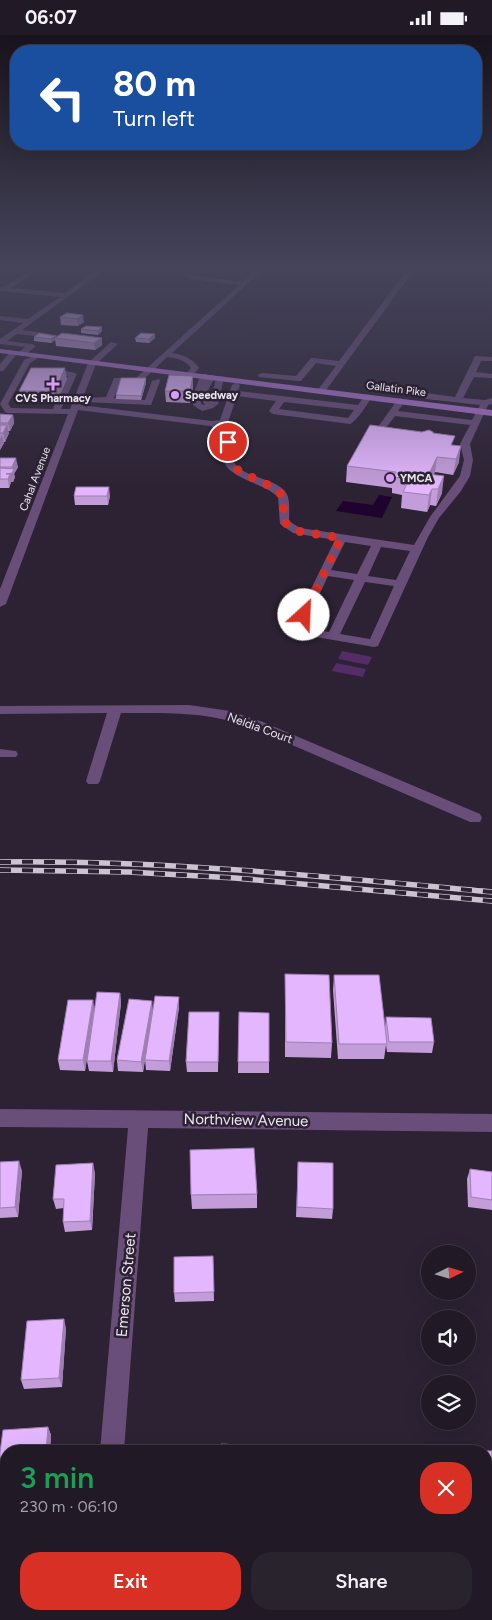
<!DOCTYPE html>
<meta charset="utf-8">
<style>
:root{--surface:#211a26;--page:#29232e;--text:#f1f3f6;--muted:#a2a1a7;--line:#3e3843;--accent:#d93025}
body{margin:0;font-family:Figtree,sans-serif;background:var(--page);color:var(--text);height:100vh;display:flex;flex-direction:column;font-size:19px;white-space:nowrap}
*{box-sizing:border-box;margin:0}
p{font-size:16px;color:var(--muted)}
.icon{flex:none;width:28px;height:28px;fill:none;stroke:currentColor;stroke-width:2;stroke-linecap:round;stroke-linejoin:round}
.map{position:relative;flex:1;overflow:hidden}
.panel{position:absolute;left:0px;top:1410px;width:492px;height:175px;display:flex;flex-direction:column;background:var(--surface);border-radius:20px 20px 0 0;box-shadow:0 5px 20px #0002,0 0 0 1px var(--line)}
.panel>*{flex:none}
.top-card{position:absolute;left:10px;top:10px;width:472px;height:105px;border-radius:20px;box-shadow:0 5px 20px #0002,0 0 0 1px var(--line);background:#1a4fa0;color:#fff;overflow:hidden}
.needle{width:32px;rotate:85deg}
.tools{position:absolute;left:421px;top:1210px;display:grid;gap:10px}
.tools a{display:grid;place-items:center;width:55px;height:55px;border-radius:50%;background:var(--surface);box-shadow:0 5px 20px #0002,0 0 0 1px var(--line);font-size:25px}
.pin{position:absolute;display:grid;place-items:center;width:42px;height:42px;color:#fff;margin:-21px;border:2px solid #fff;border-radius:50%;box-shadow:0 1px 5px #0007}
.me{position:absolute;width:55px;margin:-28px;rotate:25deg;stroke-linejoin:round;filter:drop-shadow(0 0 4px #0008)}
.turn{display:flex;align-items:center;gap:18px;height:105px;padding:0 20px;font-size:22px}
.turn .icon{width:65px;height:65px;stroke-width:2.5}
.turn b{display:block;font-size:35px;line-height:42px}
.round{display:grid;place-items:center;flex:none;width:52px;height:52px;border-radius:20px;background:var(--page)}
.summary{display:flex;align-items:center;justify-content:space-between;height:85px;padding:0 20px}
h1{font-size:30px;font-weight:600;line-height:38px;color:#1e9e55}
.cta{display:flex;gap:10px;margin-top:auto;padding:10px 20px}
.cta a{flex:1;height:58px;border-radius:20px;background:var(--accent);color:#fff;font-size:20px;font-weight:600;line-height:58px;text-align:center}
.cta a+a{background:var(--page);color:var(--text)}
.status{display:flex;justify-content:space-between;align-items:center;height:35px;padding:0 25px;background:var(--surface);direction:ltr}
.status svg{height:14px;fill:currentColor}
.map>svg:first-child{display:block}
.green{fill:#532c68}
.water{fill:#1f022d}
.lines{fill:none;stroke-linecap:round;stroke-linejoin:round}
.minor{fill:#694e79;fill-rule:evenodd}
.major{fill:#ab71cc;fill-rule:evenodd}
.rail-casing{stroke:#cbc4d0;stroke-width:5.5}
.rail{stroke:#2c2233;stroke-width:4;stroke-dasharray:11;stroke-linecap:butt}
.wall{fill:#c39dda}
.shaded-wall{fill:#9f7fb2}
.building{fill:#e3b6fe;stroke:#9f7fb2}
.route{stroke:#d93025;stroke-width:9;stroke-dasharray:0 16.2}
.poi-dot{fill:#d79bf9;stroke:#2c2233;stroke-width:2}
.labels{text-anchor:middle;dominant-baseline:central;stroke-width:5;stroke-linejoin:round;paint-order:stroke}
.far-street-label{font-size:11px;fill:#ede7f2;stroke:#2c2233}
.far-poi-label{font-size:11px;font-weight:bold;fill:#ede7f2;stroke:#2c2233;text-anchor:start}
.street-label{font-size:12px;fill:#ede7f2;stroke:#2c2233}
.near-street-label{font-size:15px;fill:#ede7f2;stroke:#2c2233}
</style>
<div class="status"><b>06:07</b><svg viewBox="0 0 49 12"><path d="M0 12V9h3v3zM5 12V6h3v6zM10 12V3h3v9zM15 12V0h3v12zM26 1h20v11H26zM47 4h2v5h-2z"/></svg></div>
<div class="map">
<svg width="492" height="1585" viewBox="0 0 492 1585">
<rect width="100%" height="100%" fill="#2c2233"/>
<!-- green -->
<g class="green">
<path d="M 342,616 L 372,622 L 368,630 L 338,624 Z"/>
<path d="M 336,628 L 366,634 L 363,642 L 332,636 Z"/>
</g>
<!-- water -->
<path class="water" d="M 379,460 L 392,462 L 382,483 L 336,476 L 343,466 L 373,470 Z"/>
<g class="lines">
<!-- minor -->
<g class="minor">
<path d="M 38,231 L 46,231 L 11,253 L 65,258 L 102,231 L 110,231 L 22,295 L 57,300 L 61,302 L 60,304 L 17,299 L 7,306 L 32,309 L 36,311 L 24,321 L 17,319 L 3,336 L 0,336 L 0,329 L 11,316 L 18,318 L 25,312 L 0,309 L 0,304 L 23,288 L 0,285 L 0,281 L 28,284 L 60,262 L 0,256 L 0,252 L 3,252 Z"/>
<path d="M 260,231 L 267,231 L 172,318 C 184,320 192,323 199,333 L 192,342 L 185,340 L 191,333 C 185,325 177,323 167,322 L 141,347 L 120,347 L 114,363 L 145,365 L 152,346 L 159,344 L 160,346 L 151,370 L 85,367 L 85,363 L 106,362 L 114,343 L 136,343 L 239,250 L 190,244 L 183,240 L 187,236 L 214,233 L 216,234 L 216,236 L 190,240 L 243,247 Z"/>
<path d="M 285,231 L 305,231 L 313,234 L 310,236 Z"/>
<path d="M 410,231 L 417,231 L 324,358 L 317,356 L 336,331 L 316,328 L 301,346 L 298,346 L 259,342 L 258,340 L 262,338 L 296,341 L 311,323 L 314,323 L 339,326 Z"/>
<path d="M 111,307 L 118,309 L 96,329 L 80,370 L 212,386 L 220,385 L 232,350 L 236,348 L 240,350 L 238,356 L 358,370 L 365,360 L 371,360 L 372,362 C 366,370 359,384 350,389 L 273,379 L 269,376 L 276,366 L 237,361 L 228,387 L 222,390 L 233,396 C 233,405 229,419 234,427 C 242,444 283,443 288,462 C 290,470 289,478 289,486 L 300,493 L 414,510 L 430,482 L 460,441 L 464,425 L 460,409 L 470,390 L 395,381 L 382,398 L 388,402 L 388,406 L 382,406 L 373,399 L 398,364 L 401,363 L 405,366 L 398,376 L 472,385 L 480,370 L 426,364 L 422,361 L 426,358 L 455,362 L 475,321 L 492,322 L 492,326 L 481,326 L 476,337 L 492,339 L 492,343 L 474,342 L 463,363 L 485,365 L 492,363 L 492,369 L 488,370 L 470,409 L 473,425 L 470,441 L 461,456 L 439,483 L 428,502 L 378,611 L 374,612 L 293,598 L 291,595 L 335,505 L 293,498 L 280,489 L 278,462 C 264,448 234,445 225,429 C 220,420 223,407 224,397 L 210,391 L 78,375 L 6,569 L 0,572 L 0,554 L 68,379 L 8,378 L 5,377 L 0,369 L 24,325 L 37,319 L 41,321 L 30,328 L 8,369 L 11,373 L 53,374 L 68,341 L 46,340 L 42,338 C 49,334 70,335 77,339 L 61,374 L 70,374 L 88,328 ZM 284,367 L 354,375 L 348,383 L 279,374 ZM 345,507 L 371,511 L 357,539 L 331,535 ZM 381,512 L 410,516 L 396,545 L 368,541 ZM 328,541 L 354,545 L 329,597 L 304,593 ZM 365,547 L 394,551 L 370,604 L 340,599 Z"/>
<path d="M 201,339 L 207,339 L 207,343 L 212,340 L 216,342 C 210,350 205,356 211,365 L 216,343 L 220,341 L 224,343 L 218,369 L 213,373 L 202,376 L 193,370 L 193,360 ZM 201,363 L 205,370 L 201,369 Z"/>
<path d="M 189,670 L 230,676 L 263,687 L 480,779 L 482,783 L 480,787 L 470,787 L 253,693 C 206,676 170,678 121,678 L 100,746 L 98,749 L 88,749 L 86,746 L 107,678 L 0,679 L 0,671 Z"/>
<path d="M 0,714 L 16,716 L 18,719 L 16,722 L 0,722 Z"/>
<path d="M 0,1074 L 492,1079 L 492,1097 L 148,1093 L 124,1416 L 100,1416 L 128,1093 L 0,1092 Z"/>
<path d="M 91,1579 L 119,1579 L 122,1585 L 94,1585 Z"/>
</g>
<!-- major -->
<path class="major" d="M 0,314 L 492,375 L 492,381 L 0,318 Z"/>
<defs>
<g id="rail">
<path d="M 0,827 C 165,825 328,842 492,857"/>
<path d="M 0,835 L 129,837 L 235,843 L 492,866"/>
</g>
</defs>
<!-- rail casing -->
<use href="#rail" class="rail-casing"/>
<!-- rail -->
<use href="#rail" class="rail"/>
</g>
<!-- wall -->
<g class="wall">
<path d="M 67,278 L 84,287 L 78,291 L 61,290 L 60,282 Z"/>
<path d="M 81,294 L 102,296 L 98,300 L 81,298 Z"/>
<path d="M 34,302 L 102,303 L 102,310 L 95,315 L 56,311 L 55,305 L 51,308 L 34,306 Z"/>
<path d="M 135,303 L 155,303 L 149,308 L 136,307 Z"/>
<path d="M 67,344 L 56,368 L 20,368 L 19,356 Z"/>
<path d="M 146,348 L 141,365 L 116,364 L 116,360 Z"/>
<path d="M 193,352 L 190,368 L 166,367 L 165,356 Z"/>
<path d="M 0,379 L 13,380 L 14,388 L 10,396 L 8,396 L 9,398 L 5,407 L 3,407 L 4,408 L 0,415 Z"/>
<path d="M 433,398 L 453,410 L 459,427 L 453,440 L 435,437 L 433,440 L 442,458 L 436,471 L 430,470 L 427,477 L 401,473 L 402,460 L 392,458 L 392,453 L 346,447 L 347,431 Z"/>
<path d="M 0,423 L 18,432 L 14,439 L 15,442 L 13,447 L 11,447 L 9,453 L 0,453 Z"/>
<path d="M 74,461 L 110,461 L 108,470 L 75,470 Z"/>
<path d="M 285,939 L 332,1008 L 331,1023 L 285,1022 Z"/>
<path d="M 334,940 L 385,992 L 386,982 L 434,1007 L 432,1018 L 387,1017 L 386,1010 L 384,1024 L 338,1024 L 333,955 Z"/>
<path d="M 120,958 L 121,968 L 113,1037 L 89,1036 L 87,1026 L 94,979 L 85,1036 L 60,1035 L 58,1025 L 93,965 L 94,976 Z"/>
<path d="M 179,972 L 170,1036 L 146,1035 L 145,1025 L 143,1037 L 118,1036 L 117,1025 L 153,976 Z"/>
<path d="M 219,977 L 218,1037 L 187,1037 L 186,1027 Z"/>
<path d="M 239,977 L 269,1027 L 269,1038 L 238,1038 Z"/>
<path d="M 0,1127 L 22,1136 L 18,1182 L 0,1183 Z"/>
<path d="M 298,1127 L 333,1174 L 332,1184 L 296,1182 Z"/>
<path d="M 470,1134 L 492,1137 L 492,1175 L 468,1172 L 467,1144 Z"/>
<path d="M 95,1138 L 92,1195 L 65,1197 L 63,1187 L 64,1173 L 56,1174 L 53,1164 Z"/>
<path d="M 257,1159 L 257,1173 L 192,1174 L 191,1160 Z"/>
<path d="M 213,1221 L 214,1266 L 175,1267 L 174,1258 Z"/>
<path d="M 66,1293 L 62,1352 L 24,1354 L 21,1345 Z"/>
<path d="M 48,1392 L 51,1400 L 50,1416 L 6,1416 L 6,1441 L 2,1441 L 0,1437 L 0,1417 Z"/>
<path d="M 450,1415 L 492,1416 L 492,1507 L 486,1507 L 486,1416 L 449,1416 Z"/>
</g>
<!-- shaded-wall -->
<g class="shaded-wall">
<path d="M 83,280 L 84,287 L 78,291 L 77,284 Z"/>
<path d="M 102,292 L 102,296 L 98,300 L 98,296 Z"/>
<path d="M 155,299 L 155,303 L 149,308 L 149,304 Z"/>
<path d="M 56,301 L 56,303 L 55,303 L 55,305 L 51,308 L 51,304 Z"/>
<path d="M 102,303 L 102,310 L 95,315 L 94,308 Z"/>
<path d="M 65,333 L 67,344 L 56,368 L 55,356 Z"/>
<path d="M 193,341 L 193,352 L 190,368 L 190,356 Z"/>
<path d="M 146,343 L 146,348 L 141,365 L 141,361 Z"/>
<path d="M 13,380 L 14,388 L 10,396 L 8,388 Z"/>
<path d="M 7,390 L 9,398 L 5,407 L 3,398 Z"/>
<path d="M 2,400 L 4,408 L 0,415 L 0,404 Z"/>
<path d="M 461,411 L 459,427 L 453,440 L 456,424 Z"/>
<path d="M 437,422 L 435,437 L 427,455 L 429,439 Z"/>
<path d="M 16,423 L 18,432 L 14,439 L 15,442 L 13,447 L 11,447 L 9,453 L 8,444 L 6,439 L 13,435 L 12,432 Z"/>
<path d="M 444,441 L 442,458 L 436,471 L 438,454 Z"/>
<path d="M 109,452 L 110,461 L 108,470 L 107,461 Z"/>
<path d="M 432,454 L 430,470 L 427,477 L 429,460 Z"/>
<path d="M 120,958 L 121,968 L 113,1037 L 111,1026 Z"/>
<path d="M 179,962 L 179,972 L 170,1036 L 169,1026 Z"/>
<path d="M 93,965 L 94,976 L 85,1036 L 83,1025 Z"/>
<path d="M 152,966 L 153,976 L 143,1037 L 141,1027 Z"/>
<path d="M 19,1126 L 22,1136 L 18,1182 L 15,1172 Z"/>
<path d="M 93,1128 L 95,1138 L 92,1195 L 90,1186 Z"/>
<path d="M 64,1284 L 66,1293 L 62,1352 L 59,1343 Z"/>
<path d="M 48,1392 L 51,1400 L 50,1416 L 46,1416 Z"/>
</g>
<!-- building -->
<g class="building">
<path d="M 67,278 L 83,280 L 77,284 L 60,282 Z"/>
<path d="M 86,291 L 102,292 L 98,296 L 81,294 Z"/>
<path d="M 39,298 L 56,301 L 51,304 L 34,302 Z"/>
<path d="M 62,298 L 102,303 L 94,308 L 55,303 Z"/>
<path d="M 141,298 L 155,299 L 149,304 L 135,303 Z"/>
<path d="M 31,333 L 65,333 L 55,356 L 19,356 Z"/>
<path d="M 169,340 L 193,341 L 190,356 L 165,356 Z"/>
<path d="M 121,343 L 146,343 L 141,361 L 116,360 Z"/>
<path d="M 0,379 L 13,380 L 8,388 L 0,388 Z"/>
<path d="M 0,390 L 7,390 L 3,398 L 0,398 Z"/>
<path d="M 370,390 L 422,397 L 429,395 L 433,397 L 433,398 L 455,401 L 451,410 L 461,411 L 456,424 L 437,422 L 429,439 L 444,441 L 438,454 L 432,454 L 429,460 L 403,457 L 409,444 L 393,442 L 396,437 L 347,431 Z"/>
<path d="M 0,423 L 16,423 L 12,432 L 0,432 Z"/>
<path d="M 0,433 L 14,434 L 12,438 L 6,439 L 10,439 L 8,444 L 0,444 Z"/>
<path d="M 76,452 L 109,452 L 107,461 L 74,461 Z"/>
<path d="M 285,939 L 329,940 L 332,1008 L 286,1007 Z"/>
<path d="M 334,940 L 379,940 L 387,1009 L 339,1009 Z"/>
<path d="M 97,957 L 120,958 L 111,1026 L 87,1026 Z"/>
<path d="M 155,961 L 179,962 L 169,1026 L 145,1025 Z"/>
<path d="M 129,964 L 152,966 L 141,1027 L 117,1025 Z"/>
<path d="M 68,965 L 93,965 L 83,1025 L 58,1025 Z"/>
<path d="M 189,977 L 219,977 L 218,1027 L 186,1027 Z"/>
<path d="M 239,977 L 269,978 L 269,1027 L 238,1027 Z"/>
<path d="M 386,982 L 431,983 L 434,1007 L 389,1007 Z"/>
<path d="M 254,1113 L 257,1159 L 191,1160 L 190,1115 Z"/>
<path d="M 19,1126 L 15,1172 L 0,1173 L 0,1127 Z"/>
<path d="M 298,1127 L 333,1128 L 333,1174 L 297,1172 Z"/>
<path d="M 93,1128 L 90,1186 L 63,1187 L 64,1164 L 53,1164 L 56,1130 Z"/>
<path d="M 470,1134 L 492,1137 L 492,1165 L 471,1162 Z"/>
<path d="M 213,1221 L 214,1257 L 174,1258 L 174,1222 Z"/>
<path d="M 64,1284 L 59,1343 L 21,1345 L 27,1286 Z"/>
<path d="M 48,1392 L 46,1416 L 6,1416 L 6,1433 L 0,1434 L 0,1417 L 3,1395 Z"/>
<path d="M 221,1409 L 277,1412 L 276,1416 L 221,1416 Z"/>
<path d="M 188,1414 L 188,1416 L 145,1416 Z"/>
<path d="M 450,1415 L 492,1416 L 492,1497 L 486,1497 L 486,1416 L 450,1416 Z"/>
</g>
<!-- sky -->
<linearGradient id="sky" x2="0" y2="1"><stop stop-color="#18131c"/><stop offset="0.51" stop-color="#45445b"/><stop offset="1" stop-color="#45445b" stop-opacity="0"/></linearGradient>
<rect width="492" height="453" fill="url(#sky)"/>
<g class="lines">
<!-- route -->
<path class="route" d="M 228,407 L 229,428 C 244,443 267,445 283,461 L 284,487 L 297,496 L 341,503 L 304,580"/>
</g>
<!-- markers -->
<g class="poi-dot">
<path d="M50.5 341.5h5v5h5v5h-5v5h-5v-5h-5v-5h5z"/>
<circle cx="175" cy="360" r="5"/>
<circle cx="390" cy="443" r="5"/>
</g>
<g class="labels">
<!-- far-street labels -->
<g class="far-street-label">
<text transform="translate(396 354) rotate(7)">Gallatin Pike</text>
<text transform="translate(35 444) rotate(-69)">Cahal Avenue</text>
</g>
<!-- far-poi labels -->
<g class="far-poi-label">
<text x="185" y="360">Speedway</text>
<text x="53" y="363" text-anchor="middle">CVS Pharmacy</text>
<text x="400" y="443">YMCA</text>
</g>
<!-- street labels -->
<g class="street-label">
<text transform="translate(260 693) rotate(20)">Neldia Court</text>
</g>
<!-- near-street labels -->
<g class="near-street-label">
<text transform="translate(246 1085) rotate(1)">Northview Avenue</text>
<text transform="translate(126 1250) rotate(-85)">Emerson Street</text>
</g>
</g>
</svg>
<div class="tools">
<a><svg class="needle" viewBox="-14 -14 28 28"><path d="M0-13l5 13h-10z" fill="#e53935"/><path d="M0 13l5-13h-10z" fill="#a2a1a7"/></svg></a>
<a><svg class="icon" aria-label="sound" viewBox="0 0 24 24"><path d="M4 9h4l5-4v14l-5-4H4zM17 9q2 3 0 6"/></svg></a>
<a><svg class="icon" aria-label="layers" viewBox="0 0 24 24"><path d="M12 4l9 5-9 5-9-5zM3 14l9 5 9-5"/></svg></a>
</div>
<div class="pin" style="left:228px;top:407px;background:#d93025"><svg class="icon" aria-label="arrive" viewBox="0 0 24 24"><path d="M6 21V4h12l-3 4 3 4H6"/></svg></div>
<svg class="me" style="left:304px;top:580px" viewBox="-20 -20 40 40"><circle r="19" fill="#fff"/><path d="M0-13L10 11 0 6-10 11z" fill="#d93025"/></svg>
<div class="top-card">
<div class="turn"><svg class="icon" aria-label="left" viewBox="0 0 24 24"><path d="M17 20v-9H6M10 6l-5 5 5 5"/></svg><div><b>80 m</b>Turn left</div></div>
</div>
<section class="panel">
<div class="summary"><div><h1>3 min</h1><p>230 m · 06:10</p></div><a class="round" style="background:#d93025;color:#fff"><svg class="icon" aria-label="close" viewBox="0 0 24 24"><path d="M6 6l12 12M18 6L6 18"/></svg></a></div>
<div class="cta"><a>Exit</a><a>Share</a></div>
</section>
</div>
